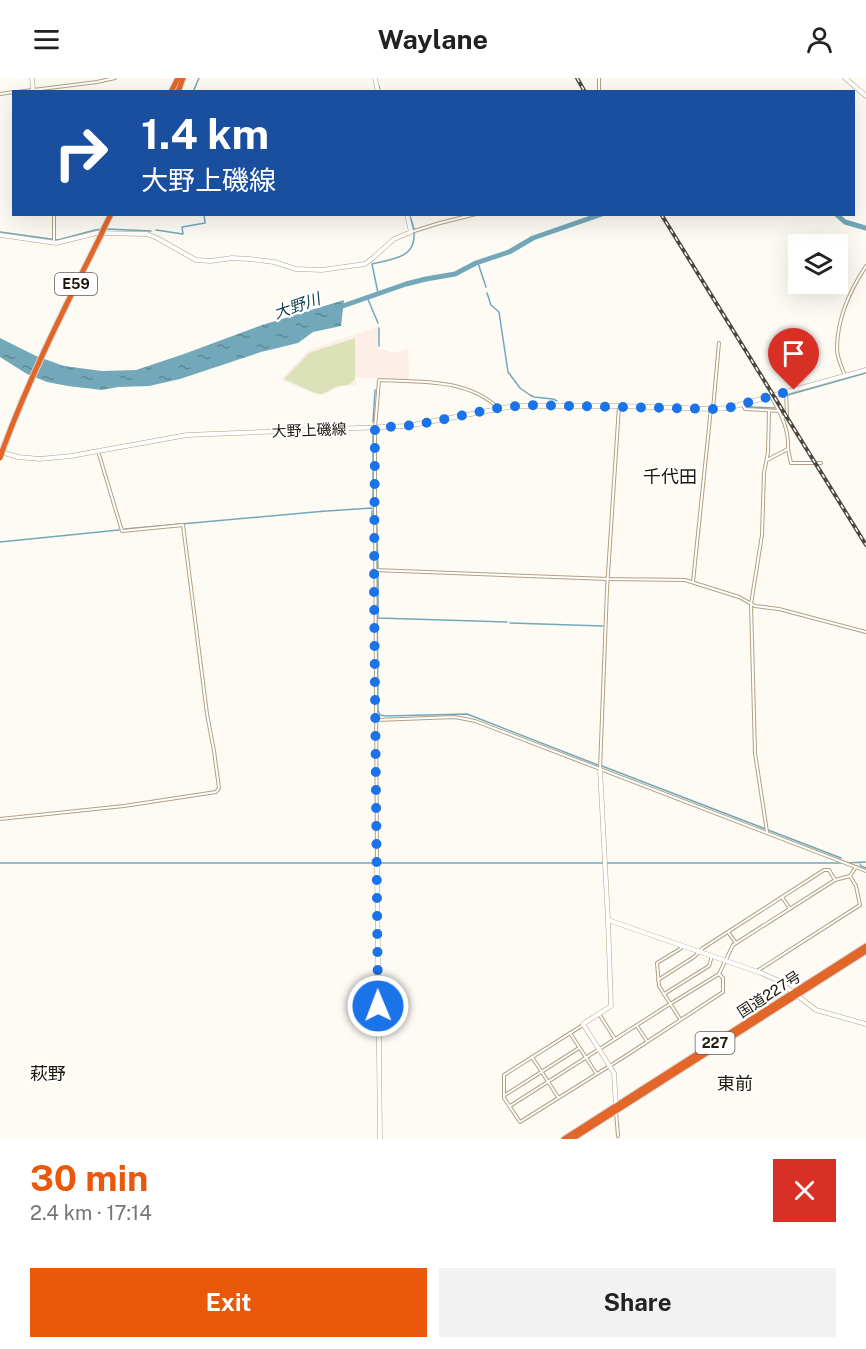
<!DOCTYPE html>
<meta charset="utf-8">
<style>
:root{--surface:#fff;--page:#f2f2f2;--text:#222;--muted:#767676;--accent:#ea580c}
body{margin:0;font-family:"Public Sans","Noto Sans JP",sans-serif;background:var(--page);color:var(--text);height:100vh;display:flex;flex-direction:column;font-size:22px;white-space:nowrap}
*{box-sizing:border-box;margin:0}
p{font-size:20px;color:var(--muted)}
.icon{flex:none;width:33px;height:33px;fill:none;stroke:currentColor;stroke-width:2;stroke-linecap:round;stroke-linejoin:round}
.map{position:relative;height:1061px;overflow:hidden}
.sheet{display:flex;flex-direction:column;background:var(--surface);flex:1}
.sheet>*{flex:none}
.top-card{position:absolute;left:12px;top:12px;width:843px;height:126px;border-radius:0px;box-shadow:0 6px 24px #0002;background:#1a4fa0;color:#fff;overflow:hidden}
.fabs{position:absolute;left:788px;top:156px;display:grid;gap:12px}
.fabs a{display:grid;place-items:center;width:60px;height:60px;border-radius:0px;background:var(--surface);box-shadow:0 6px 24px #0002;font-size:30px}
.pin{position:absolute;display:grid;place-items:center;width:51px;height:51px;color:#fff;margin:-62px -26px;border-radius:50% 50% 50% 0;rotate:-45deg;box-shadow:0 0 6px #0007}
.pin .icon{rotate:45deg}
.me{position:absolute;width:66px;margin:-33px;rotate:359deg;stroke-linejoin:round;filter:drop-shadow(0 0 4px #0008)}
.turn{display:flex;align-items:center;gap:21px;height:126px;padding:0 30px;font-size:27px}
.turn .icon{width:78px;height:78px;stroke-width:2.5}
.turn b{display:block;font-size:42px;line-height:51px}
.round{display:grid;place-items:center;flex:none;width:63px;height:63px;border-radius:0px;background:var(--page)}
.summary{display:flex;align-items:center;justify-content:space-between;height:102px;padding:0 30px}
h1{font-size:36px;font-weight:700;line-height:45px;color:var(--accent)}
.action{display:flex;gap:12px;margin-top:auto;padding:12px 30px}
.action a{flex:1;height:69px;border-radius:0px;background:var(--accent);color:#fff;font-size:24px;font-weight:700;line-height:69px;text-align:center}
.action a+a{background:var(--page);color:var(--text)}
header{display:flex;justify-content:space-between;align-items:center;height:78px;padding:0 30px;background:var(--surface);font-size:27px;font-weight:700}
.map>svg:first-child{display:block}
.education{fill:#fdeee8}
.pitch{fill:#dbe2b8}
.water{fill:url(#water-ripples)}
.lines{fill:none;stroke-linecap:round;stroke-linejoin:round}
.stream{stroke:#72a8b9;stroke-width:1.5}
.river{stroke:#72a8b9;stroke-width:5}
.street-casing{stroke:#b1a084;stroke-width:4}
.secondary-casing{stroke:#b1a084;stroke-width:5}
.highway-casing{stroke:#d7d6d4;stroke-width:7}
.street{stroke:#fff;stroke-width:2}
.secondary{stroke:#fff;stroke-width:4}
.highway{stroke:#e36628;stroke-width:5}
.rail-casing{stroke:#4c473d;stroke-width:4}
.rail{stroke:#fff;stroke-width:1.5;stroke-dasharray:4.5;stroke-linecap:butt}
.highway-bridge-casing{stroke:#d7d6d4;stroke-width:7;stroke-linecap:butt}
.highway-bridge{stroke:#e36628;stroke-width:5}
.route{stroke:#1a73e8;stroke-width:10;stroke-dasharray:0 18}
.labels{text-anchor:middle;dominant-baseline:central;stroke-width:4.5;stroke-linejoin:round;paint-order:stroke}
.shield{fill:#fff;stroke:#625e56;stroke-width:1.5}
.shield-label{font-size:14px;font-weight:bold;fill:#1f190e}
.street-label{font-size:15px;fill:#1f190e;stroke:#fff}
.water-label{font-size:16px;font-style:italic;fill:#164553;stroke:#fff}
.quarter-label{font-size:18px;fill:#1f190e;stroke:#fff}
</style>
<header><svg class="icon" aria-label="menu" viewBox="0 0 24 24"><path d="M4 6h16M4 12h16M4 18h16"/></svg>Waylane<svg class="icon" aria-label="person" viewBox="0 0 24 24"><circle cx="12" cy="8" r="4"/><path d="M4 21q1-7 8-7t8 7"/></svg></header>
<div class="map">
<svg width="866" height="1061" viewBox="0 0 866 1061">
<defs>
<pattern id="water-ripples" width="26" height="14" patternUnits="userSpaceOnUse" patternTransform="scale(1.5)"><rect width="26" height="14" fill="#72a8b9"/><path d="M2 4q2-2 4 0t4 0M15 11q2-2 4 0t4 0" fill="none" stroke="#5d8895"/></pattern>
</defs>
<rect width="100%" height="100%" fill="#fefbf5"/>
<!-- education -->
<path class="education" d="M 380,248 L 378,270 L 394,275 L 408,270 L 409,302 L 356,299 L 356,307 L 341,308 L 323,317 L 315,316 L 281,302 L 282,300 L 309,272 Z"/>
<!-- pitch -->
<path class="pitch" d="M 355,260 L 355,301 L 349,307 L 338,308 L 322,316 L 315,315 L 284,301 L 309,275 Z"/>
<!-- water -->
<path class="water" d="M 344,222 L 341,248 L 313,254 L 298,265 L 261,274 L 180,301 L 149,308 L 118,309 L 102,312 L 68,308 L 47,304 L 27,296 L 0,279 L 0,260 L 36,278 L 64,288 L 102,293 L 136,292 L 184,276 L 262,247 Z"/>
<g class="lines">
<!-- stream -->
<g class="stream">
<path d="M 379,8 L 380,14"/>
<path d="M 193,14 L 199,0"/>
<path d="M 410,138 L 414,151"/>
<path d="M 107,151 L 151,153"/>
<path d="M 156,152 L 183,156 L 182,149 L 205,145 L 204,136"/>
<path d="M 0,154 L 58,162 L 95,152 L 102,151"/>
<path d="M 478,185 L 486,209"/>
<path d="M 378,215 L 372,186 C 390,181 416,181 414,155"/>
<path d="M 487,215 L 491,227 L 499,234 L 508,294 L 520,310 L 530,317 L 534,319 L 553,321 L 557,323"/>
<path d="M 367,219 L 378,245"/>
<path d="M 379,268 L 379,250"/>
<path d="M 788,317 L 866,295"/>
<path d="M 748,329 L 774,330"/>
<path d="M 373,344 L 375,312"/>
<path d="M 373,354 L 373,420"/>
<path d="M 376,421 L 378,490"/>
<path d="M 327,433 L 372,430 L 372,431"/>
<path d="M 372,433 L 372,440"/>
<path d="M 376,442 L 377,489"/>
<path d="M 125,451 L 326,433"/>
<path d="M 0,464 L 119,452"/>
<path d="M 377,494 L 378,632 L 380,637 L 386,638 L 467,636 L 598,687"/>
<path d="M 378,494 L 378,540 L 507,544"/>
<path d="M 510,545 L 603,548"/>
<path d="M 602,688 L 841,780"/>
<path d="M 0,785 L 841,785"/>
<path d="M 846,785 L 866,784"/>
<path d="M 860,786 L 861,788 L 866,790"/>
</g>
<!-- river -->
<g class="river">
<path d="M 836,136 L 845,144 L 866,150"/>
<path d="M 337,230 L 406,206 L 426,201 L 455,196 L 476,185 L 509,174 L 533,160 L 602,136"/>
</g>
<defs>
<g id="street">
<path d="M 17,14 L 97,4 L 115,0"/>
<path d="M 599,14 L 599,0"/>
<path d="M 0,16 L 14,14"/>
<path d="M 54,136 L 54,164"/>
<path d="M 411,154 L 440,145 L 476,136"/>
<path d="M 845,298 C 842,289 837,280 837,271 C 837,241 850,212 866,188"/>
<path d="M 743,327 L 745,331 L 779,333"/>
<path d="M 713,331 L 719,265"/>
<path d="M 783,339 L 787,337 L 786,314"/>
<path d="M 788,371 L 791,385 L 821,385"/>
<path d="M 767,382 L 788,371 C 789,350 781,336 771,318"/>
<path d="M 374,492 L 608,501 L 685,502 L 739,519 L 755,528 L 779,531 L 866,554"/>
<path d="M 693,504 L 711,330"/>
<path d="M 376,642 L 455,639 L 475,643 L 866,793"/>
<path d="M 600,691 L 607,511 L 619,328"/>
<path d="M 0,741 L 124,728 L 216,714 L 219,710 L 214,673 L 207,636 L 183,447 L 122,453 L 98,373"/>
<path d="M 767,754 L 755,675 L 751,526 L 762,457 L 764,395 L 768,374 L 769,333"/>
<path d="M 377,788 L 375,432 L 375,350 L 379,302 C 419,304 467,300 498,330"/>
<path d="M 782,819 L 790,831"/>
<path d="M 728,854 L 736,865"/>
<path d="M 757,893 L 860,827 L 856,808 L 850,798 L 856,789"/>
<path d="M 658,902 L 694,879 L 703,870 L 824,792 L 829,792 L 835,802"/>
<path d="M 664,916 L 709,888 L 712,878"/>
<path d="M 599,936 L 615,961"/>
<path d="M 680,941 L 659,908 L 657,885 L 680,871 L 682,868"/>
<path d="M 583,947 L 504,997 L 504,1020 L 520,1044 L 624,979 L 723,914 L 723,900 L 719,896"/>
<path d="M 637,948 L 647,963"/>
<path d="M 570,955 L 596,995"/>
<path d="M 532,979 L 558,1019"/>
<path d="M 505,1017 L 579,970"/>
<path d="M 510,1028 L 670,926 L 719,896 L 733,867 L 835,802 L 850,798"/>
<path d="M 616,1034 L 618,1058"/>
</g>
<g id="secondary">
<path d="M 32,0 L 33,11"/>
<path d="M 375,0 L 378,14"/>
<path d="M 845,0 L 866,18"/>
<path d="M 0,157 L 56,165 L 97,155 L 147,156 L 157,160 L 196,182 L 211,183 L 232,180 L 249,181 L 274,184 L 296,191 L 322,192 L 365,186 L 374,179 L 394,161 L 411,154 L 407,136"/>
<path d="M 1,374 L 18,379 L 40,381 L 71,378 L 187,357 L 407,348 L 514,328 L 619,328 L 713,331 L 728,330 L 866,292"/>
<path d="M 600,691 L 608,842 L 761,895 L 777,902 L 816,932 L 866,946"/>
<path d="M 377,788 L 380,1061"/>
<path d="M 608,842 L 611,928 L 583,946 L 614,995 L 616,1029"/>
</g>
<g id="highway">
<path d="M 171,14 L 178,0"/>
<path d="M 178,14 L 183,0"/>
<path d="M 104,150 L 111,136"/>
<path d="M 3,371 C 30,298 65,229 100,159"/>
<path d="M 564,1061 L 866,868"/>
<path d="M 572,1061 L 866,873"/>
</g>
</defs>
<!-- street casing -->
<use href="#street" class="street-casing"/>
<!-- secondary casing -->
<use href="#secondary" class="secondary-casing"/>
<!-- highway casing -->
<use href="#highway" class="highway-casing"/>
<!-- street -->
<use href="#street" class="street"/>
<!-- secondary -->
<use href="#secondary" class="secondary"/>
<!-- highway -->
<use href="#highway" class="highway"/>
<defs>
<g id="rail">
<path d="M 577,0 L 585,14"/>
<path d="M 661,136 L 866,467"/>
</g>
</defs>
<!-- rail casing -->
<use href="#rail" class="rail-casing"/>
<!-- rail -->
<use href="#rail" class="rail"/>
<defs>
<g id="highway-bridge">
<path d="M 100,159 L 104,150"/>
<path d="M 0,380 L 3,371"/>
</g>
</defs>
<!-- highway-bridge casing -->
<use href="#highway-bridge" class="highway-bridge-casing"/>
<!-- highway-bridge -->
<use href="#highway-bridge" class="highway-bridge"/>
</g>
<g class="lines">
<!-- route -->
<path class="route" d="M 378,928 L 374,508 L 375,350 L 416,347 L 498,330 L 527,327 L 713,331 L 728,330 L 743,326 L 794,312"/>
</g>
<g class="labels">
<!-- shield labels -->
<g class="shield">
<rect x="55" y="195" width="42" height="22" rx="4.5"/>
<rect x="695.5" y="954" width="39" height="22" rx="4.5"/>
</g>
<g class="shield-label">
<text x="76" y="206">E59</text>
<text x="715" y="965">227</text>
</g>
<!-- street labels -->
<g class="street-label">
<text transform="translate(309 352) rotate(-2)">大野上磯線</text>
<text transform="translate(769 916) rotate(-33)">国道227号</text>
</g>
<!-- water labels -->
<g class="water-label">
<text transform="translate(297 228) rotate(-19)">大野川</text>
</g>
<!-- quarter labels -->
<g class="quarter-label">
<text x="670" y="398">千代田</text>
<text x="48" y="995">萩野</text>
<text x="735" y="1005">東前</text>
</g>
</g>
</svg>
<div class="fabs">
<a><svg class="icon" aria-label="layers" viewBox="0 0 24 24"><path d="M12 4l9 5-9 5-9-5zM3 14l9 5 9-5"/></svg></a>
</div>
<div class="pin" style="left:794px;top:312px;background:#d93025"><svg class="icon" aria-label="arrive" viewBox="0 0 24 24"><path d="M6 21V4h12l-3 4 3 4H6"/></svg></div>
<svg class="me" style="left:378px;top:928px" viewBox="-20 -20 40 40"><circle r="17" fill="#1a73e8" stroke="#fff" stroke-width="3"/><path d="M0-11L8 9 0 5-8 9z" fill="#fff"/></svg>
<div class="top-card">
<div class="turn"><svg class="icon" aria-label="right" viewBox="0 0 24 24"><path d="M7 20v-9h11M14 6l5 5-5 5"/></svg><div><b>1.4 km</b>大野上磯線</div></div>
</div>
</div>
<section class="sheet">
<div class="summary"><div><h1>30 min</h1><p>2.4 km · 17:14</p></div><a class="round" style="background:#d93025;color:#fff"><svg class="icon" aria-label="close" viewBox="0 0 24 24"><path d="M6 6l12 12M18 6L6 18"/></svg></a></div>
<div class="action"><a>Exit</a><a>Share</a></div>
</section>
